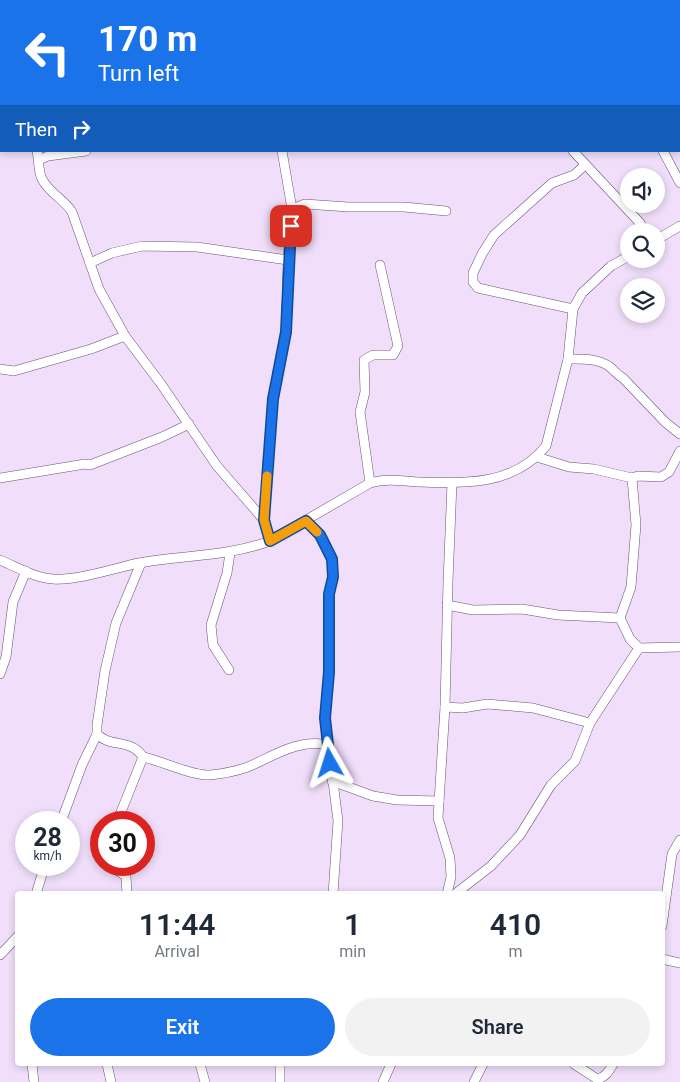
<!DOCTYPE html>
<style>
:root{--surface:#fff;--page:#f2f2f3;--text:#1f2937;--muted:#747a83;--accent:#1a73e8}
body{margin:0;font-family:Roboto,sans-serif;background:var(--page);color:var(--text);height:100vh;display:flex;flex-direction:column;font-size:19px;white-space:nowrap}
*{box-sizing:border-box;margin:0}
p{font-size:16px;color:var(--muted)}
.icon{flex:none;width:28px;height:28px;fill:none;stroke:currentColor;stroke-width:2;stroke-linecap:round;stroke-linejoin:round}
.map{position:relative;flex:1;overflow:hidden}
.side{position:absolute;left:15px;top:891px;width:650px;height:175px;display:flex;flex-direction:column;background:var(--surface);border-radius:5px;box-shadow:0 2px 8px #0003}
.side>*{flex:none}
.guide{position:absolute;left:0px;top:0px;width:680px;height:152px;box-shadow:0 2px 8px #0003;background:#1a73e8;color:#fff;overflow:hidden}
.buttons{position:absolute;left:620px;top:168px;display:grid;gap:10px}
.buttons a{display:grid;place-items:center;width:45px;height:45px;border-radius:50%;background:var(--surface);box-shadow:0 2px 8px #0003;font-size:25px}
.speed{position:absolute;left:15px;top:811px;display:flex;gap:10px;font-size:25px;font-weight:700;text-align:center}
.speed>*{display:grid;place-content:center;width:65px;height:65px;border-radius:50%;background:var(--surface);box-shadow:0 2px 8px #0003;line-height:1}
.speed small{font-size:12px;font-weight:400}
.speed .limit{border:8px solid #d22;background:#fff;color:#111}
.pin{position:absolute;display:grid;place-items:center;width:42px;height:42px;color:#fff;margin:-21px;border-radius:10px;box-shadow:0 2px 8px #0006}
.me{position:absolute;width:55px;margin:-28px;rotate:354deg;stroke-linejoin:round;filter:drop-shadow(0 0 4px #0008)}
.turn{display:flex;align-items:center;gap:18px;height:105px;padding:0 15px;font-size:22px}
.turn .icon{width:65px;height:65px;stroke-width:2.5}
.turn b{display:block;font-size:35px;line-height:42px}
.then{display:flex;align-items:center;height:48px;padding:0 15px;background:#0003;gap:10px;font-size:19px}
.eta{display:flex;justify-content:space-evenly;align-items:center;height:85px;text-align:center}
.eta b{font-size:30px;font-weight:600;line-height:35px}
.action{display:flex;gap:10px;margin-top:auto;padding:10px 15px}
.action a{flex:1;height:58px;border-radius:30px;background:var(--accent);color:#fff;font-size:20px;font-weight:600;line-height:58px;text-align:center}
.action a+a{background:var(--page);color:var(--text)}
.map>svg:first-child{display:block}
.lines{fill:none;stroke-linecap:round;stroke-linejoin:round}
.street-casing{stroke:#6a5179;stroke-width:10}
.street{stroke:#fff;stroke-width:9}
.route-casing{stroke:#114b97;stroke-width:12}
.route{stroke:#1a73e8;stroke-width:9}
.slow{stroke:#f59e0b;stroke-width:9}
</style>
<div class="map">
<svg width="680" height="1082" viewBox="0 0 680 1082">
<rect width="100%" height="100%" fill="#f0defa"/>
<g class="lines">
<defs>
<g id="street">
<path d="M 219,0 L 222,1"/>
<path d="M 434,0 L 445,1"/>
<path d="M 1,1 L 1,0"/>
<path d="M 123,1 L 123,0"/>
<path d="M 238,1 L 238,0"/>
<path d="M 393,1 L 396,0"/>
<path d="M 0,92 L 1,92"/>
<path d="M 37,151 C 39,160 38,171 42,179 C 49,193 65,200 72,212 L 99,289 L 125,336 L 161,384 L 217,466 L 264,520"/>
<path d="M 573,151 L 640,223 L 644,231"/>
<path d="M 663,151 L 680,183"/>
<path d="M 39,160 L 48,156 L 86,151"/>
<path d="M 292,209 L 305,204 L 348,207 L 404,207 L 446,211"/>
<path d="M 656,240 L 680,226"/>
<path d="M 90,263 L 112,253 L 142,246 L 197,247 L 288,260"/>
<path d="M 573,309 L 478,288 L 473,282 L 473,273 L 482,254 L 494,235 L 552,183 L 574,175 L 585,165"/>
<path d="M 568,359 C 582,359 598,358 610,367 C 615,371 617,375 623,378 L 665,422 L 680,434"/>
<path d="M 0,369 L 14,371 L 91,349 L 125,336"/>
<path d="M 537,457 L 569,467 L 594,469 L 632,478 L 638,476 L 661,477 L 669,472 L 680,451"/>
<path d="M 0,478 L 85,464 L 90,465 L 162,437 L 189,424"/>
<path d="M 370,483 L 360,412 L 365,392 L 364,360 L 373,355 L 393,355 L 398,346 L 380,265"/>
<path d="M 306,521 L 320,535 L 332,559 L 333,577 L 329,595 L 329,672 L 325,718 L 338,821 L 333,894"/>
<path d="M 270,541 L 264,520 L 273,399 L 286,332 L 288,260 L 292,209 L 282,151"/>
<path d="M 0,560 C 17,567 35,578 53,579 C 76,581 115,568 139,563 C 183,555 226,557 270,541 L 370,483 C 386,478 402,481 419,482 C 465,484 515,485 546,446 L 568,359 L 573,309 L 582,293 L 611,266 L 629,256"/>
<path d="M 447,605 L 473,610 L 522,609 L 558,615 L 620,618"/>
<path d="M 620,618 L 631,587 L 636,525 L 632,478"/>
<path d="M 620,618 L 630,639 L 639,648 L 680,647"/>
<path d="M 229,670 L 213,645 L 211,625 L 227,573 L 230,553"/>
<path d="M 0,674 L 6,657 L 13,602 L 26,571"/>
<path d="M 445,707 L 463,708 L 487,704 L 533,708 L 590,723"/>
<path d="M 143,757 C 162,761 192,776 210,775 C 222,774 236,771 248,767 C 273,756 300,738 328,745"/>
<path d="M 332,781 L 373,796 L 397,800 L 439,801"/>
<path d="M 61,822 L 82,765 L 97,734"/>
<path d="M 117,822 L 143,757 C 131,738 110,748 97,734 L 97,725 L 105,671 L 116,623 L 141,563"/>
<path d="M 108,865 L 126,876 L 127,894"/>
<path d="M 36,894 L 45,865"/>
<path d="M 447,894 L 451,877 L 450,858 L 438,818 L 445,707 L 448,582 L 452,483"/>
<path d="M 455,894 L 491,866 L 520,835 L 551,785 L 575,761 L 590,723 L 639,648"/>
<path d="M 662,926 L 672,854 L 680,840"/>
<path d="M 0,955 L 18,936"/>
<path d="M 662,959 L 680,963"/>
<path d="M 32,1064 L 34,1082"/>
<path d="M 107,1064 L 111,1082"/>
<path d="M 200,1064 L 205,1082"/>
<path d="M 574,1064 L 597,1079 C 606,1077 609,1071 613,1064"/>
<path d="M 280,1082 L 280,1064"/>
<path d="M 383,1082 L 391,1064"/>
<path d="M 474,1082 L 483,1064"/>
</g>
</defs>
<!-- street casing -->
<use href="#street" class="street-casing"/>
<!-- street -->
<use href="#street" class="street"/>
</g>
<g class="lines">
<defs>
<path id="route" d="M 291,226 L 286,332 L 273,399 L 264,520 L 270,541 L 306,521 L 320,535 L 332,559 L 333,577 L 329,594 L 329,672 L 325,718 L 330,763"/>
</defs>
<!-- route casing -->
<use href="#route" class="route-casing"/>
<!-- route -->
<use href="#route" class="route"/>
<!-- slow -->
<path class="slow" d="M 267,476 L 264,520 L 270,541 L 306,521 L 317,532"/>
</g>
</svg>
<div class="buttons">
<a><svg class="icon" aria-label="sound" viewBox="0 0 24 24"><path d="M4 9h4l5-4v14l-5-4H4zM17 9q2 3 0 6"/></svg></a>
<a><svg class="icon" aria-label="search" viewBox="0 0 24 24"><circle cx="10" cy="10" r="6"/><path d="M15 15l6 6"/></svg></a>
<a><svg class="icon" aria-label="layers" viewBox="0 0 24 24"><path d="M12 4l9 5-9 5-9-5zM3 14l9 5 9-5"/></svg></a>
</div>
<div class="speed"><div>28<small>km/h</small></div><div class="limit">30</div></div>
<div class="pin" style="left:291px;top:226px;background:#d93025"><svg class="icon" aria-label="arrive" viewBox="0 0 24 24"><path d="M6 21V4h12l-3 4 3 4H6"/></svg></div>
<svg class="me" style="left:330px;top:763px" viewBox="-20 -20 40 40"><path d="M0-17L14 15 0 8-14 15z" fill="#1a73e8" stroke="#fff" stroke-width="4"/></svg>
<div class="guide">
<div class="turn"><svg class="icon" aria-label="left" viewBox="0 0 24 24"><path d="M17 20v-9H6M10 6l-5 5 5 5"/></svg><div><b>170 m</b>Turn left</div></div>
<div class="then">Then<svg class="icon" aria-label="right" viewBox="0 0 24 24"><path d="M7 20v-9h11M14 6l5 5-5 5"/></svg></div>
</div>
<section class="side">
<div class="eta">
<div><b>11:44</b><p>Arrival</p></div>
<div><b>1</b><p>min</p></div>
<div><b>410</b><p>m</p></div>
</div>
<div class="action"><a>Exit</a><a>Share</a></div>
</section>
</div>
